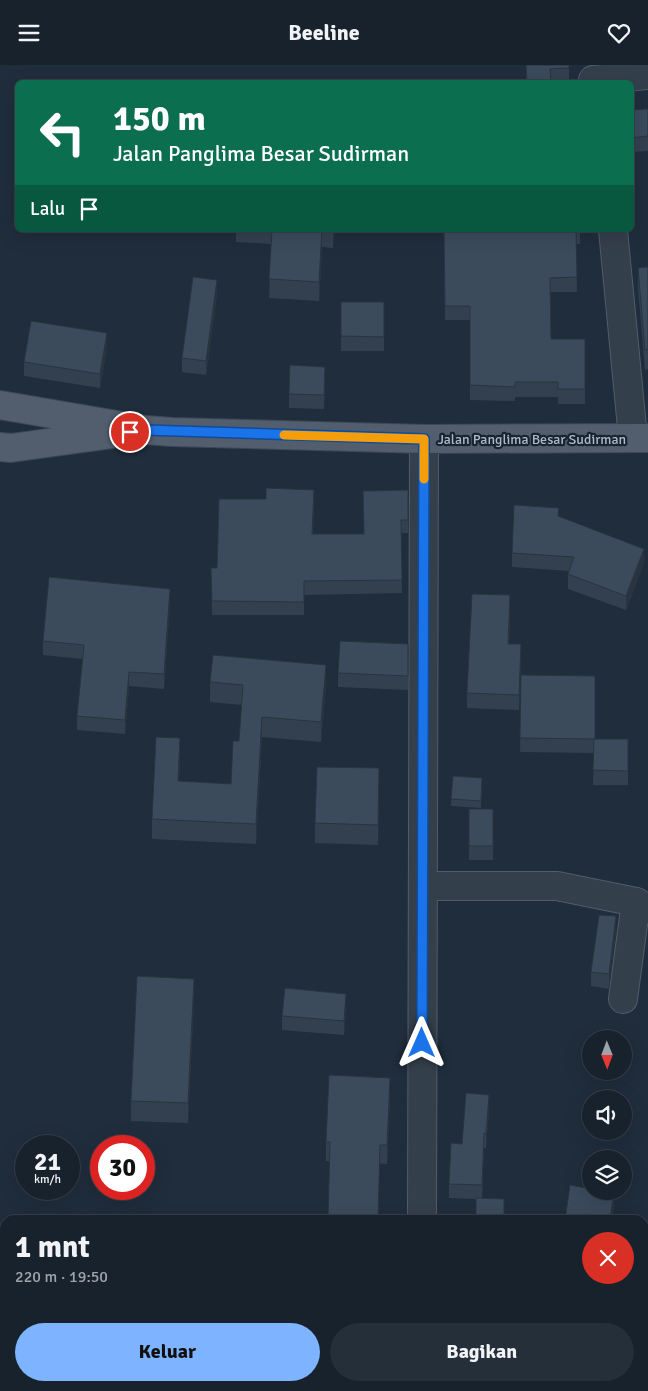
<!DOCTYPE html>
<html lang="id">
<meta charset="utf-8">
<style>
:root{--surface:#18222d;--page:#252f39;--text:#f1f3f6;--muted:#9fa4aa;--line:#363f49;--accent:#7db3ff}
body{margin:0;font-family:Signika,sans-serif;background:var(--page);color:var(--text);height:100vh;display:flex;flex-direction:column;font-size:19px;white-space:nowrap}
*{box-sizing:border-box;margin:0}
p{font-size:16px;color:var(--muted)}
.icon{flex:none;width:28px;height:28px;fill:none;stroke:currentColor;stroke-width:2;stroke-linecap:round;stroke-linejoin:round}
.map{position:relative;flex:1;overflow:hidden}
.sheet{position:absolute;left:0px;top:1150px;width:649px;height:176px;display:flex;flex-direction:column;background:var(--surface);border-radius:15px 15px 0 0;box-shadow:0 5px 20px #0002,0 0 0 1px var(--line)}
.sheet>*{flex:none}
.guide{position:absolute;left:15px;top:15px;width:619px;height:152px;border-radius:8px;box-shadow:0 5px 20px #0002,0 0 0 1px var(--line);background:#0b6e4f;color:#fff;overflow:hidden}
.needle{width:32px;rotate:179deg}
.tools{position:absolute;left:582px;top:965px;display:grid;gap:10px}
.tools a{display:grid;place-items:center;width:50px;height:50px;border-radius:50%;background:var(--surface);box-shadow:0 5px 20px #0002,0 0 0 1px var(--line);font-size:25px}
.speed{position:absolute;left:15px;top:1070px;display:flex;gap:10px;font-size:25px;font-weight:700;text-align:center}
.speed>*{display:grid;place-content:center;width:65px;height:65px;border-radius:50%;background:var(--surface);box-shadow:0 5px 20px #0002,0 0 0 1px var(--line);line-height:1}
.speed small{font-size:12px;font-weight:400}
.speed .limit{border:8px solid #d22;background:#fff;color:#111}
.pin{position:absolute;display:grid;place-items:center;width:42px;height:42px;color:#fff;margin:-21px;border:2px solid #fff;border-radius:50%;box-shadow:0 1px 5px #0007}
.me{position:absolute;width:55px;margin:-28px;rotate:0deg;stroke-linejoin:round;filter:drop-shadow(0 0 4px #0008)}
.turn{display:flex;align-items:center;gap:18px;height:105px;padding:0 15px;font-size:22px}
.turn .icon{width:65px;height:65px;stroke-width:2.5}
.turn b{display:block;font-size:35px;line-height:42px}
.then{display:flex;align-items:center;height:48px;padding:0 15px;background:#0003;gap:10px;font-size:19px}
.round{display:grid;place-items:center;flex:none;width:52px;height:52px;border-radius:26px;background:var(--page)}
.head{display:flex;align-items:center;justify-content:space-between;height:85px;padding:0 15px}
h1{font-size:30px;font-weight:700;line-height:38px}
.button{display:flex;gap:10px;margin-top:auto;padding:10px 15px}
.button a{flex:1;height:58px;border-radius:30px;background:var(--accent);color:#111;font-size:20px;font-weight:700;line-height:58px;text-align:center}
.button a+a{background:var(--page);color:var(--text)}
header{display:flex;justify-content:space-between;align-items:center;height:65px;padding:0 15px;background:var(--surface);font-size:22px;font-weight:700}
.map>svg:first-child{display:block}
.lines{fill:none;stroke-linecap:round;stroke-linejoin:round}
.minor-casing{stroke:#525c6a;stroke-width:30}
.primary-casing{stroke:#3d4855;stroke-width:30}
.minor{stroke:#343f4c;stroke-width:28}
.primary{stroke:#525e6d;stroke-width:28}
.wall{fill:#33404f}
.shaded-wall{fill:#293440}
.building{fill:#3b4b5c;stroke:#293440}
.route-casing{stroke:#114b97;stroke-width:12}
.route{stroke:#1a73e8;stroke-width:9}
.slow{stroke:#f59e0b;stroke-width:9}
.labels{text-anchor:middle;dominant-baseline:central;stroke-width:4.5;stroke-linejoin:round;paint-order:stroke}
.street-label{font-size:14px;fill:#afb9c8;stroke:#192431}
</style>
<header><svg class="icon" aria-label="menu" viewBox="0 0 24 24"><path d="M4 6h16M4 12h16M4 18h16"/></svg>Beeline<svg class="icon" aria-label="heart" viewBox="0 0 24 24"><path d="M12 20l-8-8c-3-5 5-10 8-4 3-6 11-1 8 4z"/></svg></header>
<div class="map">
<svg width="648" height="1326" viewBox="0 0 648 1326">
<rect width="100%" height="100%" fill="#202d3c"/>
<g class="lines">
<defs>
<g id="minor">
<path d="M 593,15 L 648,10"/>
<path d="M 613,165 L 633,373"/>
<path d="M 423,821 L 557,821 L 636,837 L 648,844"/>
<path d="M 623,934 L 636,837"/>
<path d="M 422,1155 L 424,374"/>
<path d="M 644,1228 L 648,1229"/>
<path d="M 421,1326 L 421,1321"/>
</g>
<g id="primary">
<path d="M 0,340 L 146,365 L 172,367 L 424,374 L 648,373"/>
<path d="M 0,382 L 11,383 L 120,368"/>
</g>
</defs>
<!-- minor casing -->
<use href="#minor" class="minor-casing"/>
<!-- primary casing -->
<use href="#primary" class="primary-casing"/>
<!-- minor -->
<use href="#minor" class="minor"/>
<!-- primary -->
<use href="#primary" class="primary"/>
</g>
<!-- wall -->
<g class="wall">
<path d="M 526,0 L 569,0 L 569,18 L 509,18 L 526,15 Z"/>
<path d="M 648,44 L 648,86 L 631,87 L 631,45 Z"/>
<path d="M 236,165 L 334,165 L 333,183 L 322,182 L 319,236 L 269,233 L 271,179 L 236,177 Z"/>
<path d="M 444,165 L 580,165 L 580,179 L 576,179 L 577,227 L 550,227 L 551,274 L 585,274 L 585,339 L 558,339 L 558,332 L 515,332 L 515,336 L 470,335 L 470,255 L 445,255 Z"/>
<path d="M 648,202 L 648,304 L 645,305 L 638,223 L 638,203 Z"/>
<path d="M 217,229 L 206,310 L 182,307 L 182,293 Z"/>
<rect x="341" y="237" width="43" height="49"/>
<path d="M 107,283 L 100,323 L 24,311 L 24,297 Z"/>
<path d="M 325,316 L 324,344 L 289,343 L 289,329 Z"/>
<path d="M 408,425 L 408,468 L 401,468 L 402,528 L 304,530 L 304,550 L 212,550 L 211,503 L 217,503 L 314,438 L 313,469 L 364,469 Z"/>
<path d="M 559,452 L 644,498 L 626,545 L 568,524 L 568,509 L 569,506 L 512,502 L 512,488 Z"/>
<path d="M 170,538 L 164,624 L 129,621 L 125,669 L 77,665 L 77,651 L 83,594 L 43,590 L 43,576 Z"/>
<path d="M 510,544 L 509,579 L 521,593 L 519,645 L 467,643 L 467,628 Z"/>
<path d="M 408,579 L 408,625 L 338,622 L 338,608 Z"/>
<path d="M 521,610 L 595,674 L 628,674 L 628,720 L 593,720 L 594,688 L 520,687 Z"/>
<path d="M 210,617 L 326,620 L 321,677 L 262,672 L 256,779 L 152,774 L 152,754 L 180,693 L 179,716 L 231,719 L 239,676 L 242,640 L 210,637 Z"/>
<path d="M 482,721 L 481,743 L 451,741 L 451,734 Z"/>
<path d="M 379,723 L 378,780 L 315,778 L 315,758 Z"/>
<rect x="469" y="744" width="24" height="51"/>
<path d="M 616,865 L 609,924 L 591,921 L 591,907 Z"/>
<path d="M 194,934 L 188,1058 L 131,1056 L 131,1036 Z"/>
<path d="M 346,943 L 344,970 L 282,965 L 282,951 Z"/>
<path d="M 390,1031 L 387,1099 L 326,1096 L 326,1077 Z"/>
<path d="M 489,1044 L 486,1083 L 484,1083 L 482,1133 L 476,1134 L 449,1133 L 449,1119 L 462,1079 Z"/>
<path d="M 644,1231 L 648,1232 L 648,1291 L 647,1291 L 647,1278 L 644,1277 Z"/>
</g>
<!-- shaded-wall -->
<g class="shaded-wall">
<path d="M 322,165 L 322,182 L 319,236 L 319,217 Z"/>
<path d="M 333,165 L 334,165 L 333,183 Z"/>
<path d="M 217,215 L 217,229 L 206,310 L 206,296 Z"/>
<path d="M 107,268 L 107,283 L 100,323 L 100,309 Z"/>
<path d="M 644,484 L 644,498 L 626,545 L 626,531 Z"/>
<path d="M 170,524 L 170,538 L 164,624 L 164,609 Z"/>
<path d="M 521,579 L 521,593 L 519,645 L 519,630 Z"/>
<path d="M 326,600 L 326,620 L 321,677 L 321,657 Z"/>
<path d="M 129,607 L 129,621 L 125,669 L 125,655 Z"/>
<path d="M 262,652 L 262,672 L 256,779 L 256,759 Z"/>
<path d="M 180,673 L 180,693 L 178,736 L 178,716 Z"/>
<path d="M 379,703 L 379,723 L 378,780 L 378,760 Z"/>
<path d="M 616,851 L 616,865 L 609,924 L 609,909 Z"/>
<path d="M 194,914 L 194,934 L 188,1058 L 188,1038 Z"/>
<path d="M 346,929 L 346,943 L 344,970 L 344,956 Z"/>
<path d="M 390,1013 L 390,1031 L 387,1099 L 387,1080 Z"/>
<path d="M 489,1030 L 489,1044 L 486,1083 L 486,1069 Z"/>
<path d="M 484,1068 L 484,1083 L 482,1134 L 482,1120 Z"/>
<path d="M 614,1127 L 614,1146 L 613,1155 L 610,1155 Z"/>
</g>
<!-- building -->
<g class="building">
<path d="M 526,0 L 569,0 L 569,3 L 550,4 L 551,18 L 509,18 L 509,16 L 527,15 Z"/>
<path d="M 648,44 L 648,71 L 631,73 L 631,45 Z"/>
<path d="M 272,165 L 322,165 L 319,217 L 269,214 Z"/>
<path d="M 444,165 L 576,165 L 577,212 L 550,213 L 551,274 L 585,274 L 585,324 L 558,324 L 558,317 L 515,317 L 515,322 L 470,320 L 470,241 L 445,241 Z"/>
<path d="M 648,202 L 648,284 L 645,285 L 638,203 Z"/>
<path d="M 193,212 L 217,215 L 206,296 L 182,293 Z"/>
<path d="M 341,237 L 384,237 L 384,272 L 341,271 Z"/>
<path d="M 31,256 L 107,268 L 100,309 L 24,297 Z"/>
<path d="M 290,300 L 325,302 L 324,330 L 289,329 Z"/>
<path d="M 266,423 L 314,425 L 312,469 L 364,469 L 363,426 L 408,425 L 408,455 L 401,455 L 402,515 L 304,516 L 304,537 L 212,536 L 211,503 L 217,503 L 219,434 L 266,434 Z"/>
<path d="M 514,440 L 559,443 L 558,451 L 644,484 L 626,531 L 568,509 L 574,492 L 512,488 Z"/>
<path d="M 49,512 L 170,524 L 164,609 L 129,607 L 125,655 L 77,651 L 84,580 L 43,576 Z"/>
<path d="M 472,529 L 510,530 L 508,579 L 521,579 L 519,630 L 467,628 Z"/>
<path d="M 340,576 L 408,579 L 408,611 L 338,608 Z"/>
<path d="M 213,590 L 326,600 L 321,657 L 262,652 L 256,759 L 152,754 L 156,672 L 180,673 L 178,716 L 231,719 L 233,676 L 239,676 L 243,620 L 210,617 Z"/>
<path d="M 521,610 L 595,611 L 595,674 L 520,673 Z"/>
<path d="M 594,674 L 628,674 L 628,706 L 593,705 Z"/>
<path d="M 317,702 L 379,703 L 378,760 L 315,758 Z"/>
<path d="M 453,711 L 482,713 L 481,736 L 451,734 Z"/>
<rect x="469" y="744" width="24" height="37"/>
<path d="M 599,850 L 616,851 L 609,909 L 591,907 Z"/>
<path d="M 137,911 L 194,914 L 188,1038 L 131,1036 Z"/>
<path d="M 285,923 L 346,929 L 344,956 L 282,951 Z"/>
<path d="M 329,1010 L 390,1013 L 387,1080 L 380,1080 L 378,1155 L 328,1155 L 330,1077 L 326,1077 Z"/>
<path d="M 466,1028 L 489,1030 L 486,1069 L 484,1068 L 482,1120 L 449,1119 L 451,1078 L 462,1079 Z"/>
<path d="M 570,1120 L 591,1124 L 591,1126 L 608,1126 L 614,1127 L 610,1155 L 565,1155 Z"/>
<path d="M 476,1133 L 504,1134 L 504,1155 L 476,1155 Z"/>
<path d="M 644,1231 L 648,1232 L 648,1259 L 644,1258 Z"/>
<rect x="323" y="1321" width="39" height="5"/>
<path d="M 458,1321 L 495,1321 L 495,1326 L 457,1326 Z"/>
</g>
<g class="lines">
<defs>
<path id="route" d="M 130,367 L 146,365 L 424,374 L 422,978"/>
</defs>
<!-- route casing -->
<use href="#route" class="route-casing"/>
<!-- route -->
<use href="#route" class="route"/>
<!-- slow -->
<path class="slow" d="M 284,370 L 424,374 L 424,414"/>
</g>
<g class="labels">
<!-- street labels -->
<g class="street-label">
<text x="532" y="374">Jalan Panglima Besar Sudirman</text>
</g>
</g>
</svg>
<div class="tools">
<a><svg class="needle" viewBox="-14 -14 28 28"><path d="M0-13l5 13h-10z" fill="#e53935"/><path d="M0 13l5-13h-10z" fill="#9fa4aa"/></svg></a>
<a><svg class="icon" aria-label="sound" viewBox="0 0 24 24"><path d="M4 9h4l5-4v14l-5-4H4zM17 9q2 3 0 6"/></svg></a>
<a><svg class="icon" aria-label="layers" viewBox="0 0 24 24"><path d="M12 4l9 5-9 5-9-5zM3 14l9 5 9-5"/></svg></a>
</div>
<div class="speed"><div>21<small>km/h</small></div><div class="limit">30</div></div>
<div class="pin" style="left:130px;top:367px;background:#d93025"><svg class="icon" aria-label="arrive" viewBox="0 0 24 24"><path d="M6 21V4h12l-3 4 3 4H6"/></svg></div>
<svg class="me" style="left:422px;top:978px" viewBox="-20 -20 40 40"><path d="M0-17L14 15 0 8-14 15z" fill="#1a73e8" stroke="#fff" stroke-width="4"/></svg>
<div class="guide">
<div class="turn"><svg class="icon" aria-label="left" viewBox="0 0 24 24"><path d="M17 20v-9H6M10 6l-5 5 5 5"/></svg><div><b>150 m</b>Jalan Panglima Besar Sudirman</div></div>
<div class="then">Lalu<svg class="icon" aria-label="arrive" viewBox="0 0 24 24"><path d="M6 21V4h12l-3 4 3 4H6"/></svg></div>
</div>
<section class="sheet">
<div class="head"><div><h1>1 mnt</h1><p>220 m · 19:50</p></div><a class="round" style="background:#d93025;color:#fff"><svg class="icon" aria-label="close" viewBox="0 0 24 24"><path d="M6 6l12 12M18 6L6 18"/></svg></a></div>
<div class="button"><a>Keluar</a><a>Bagikan</a></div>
</section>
</div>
